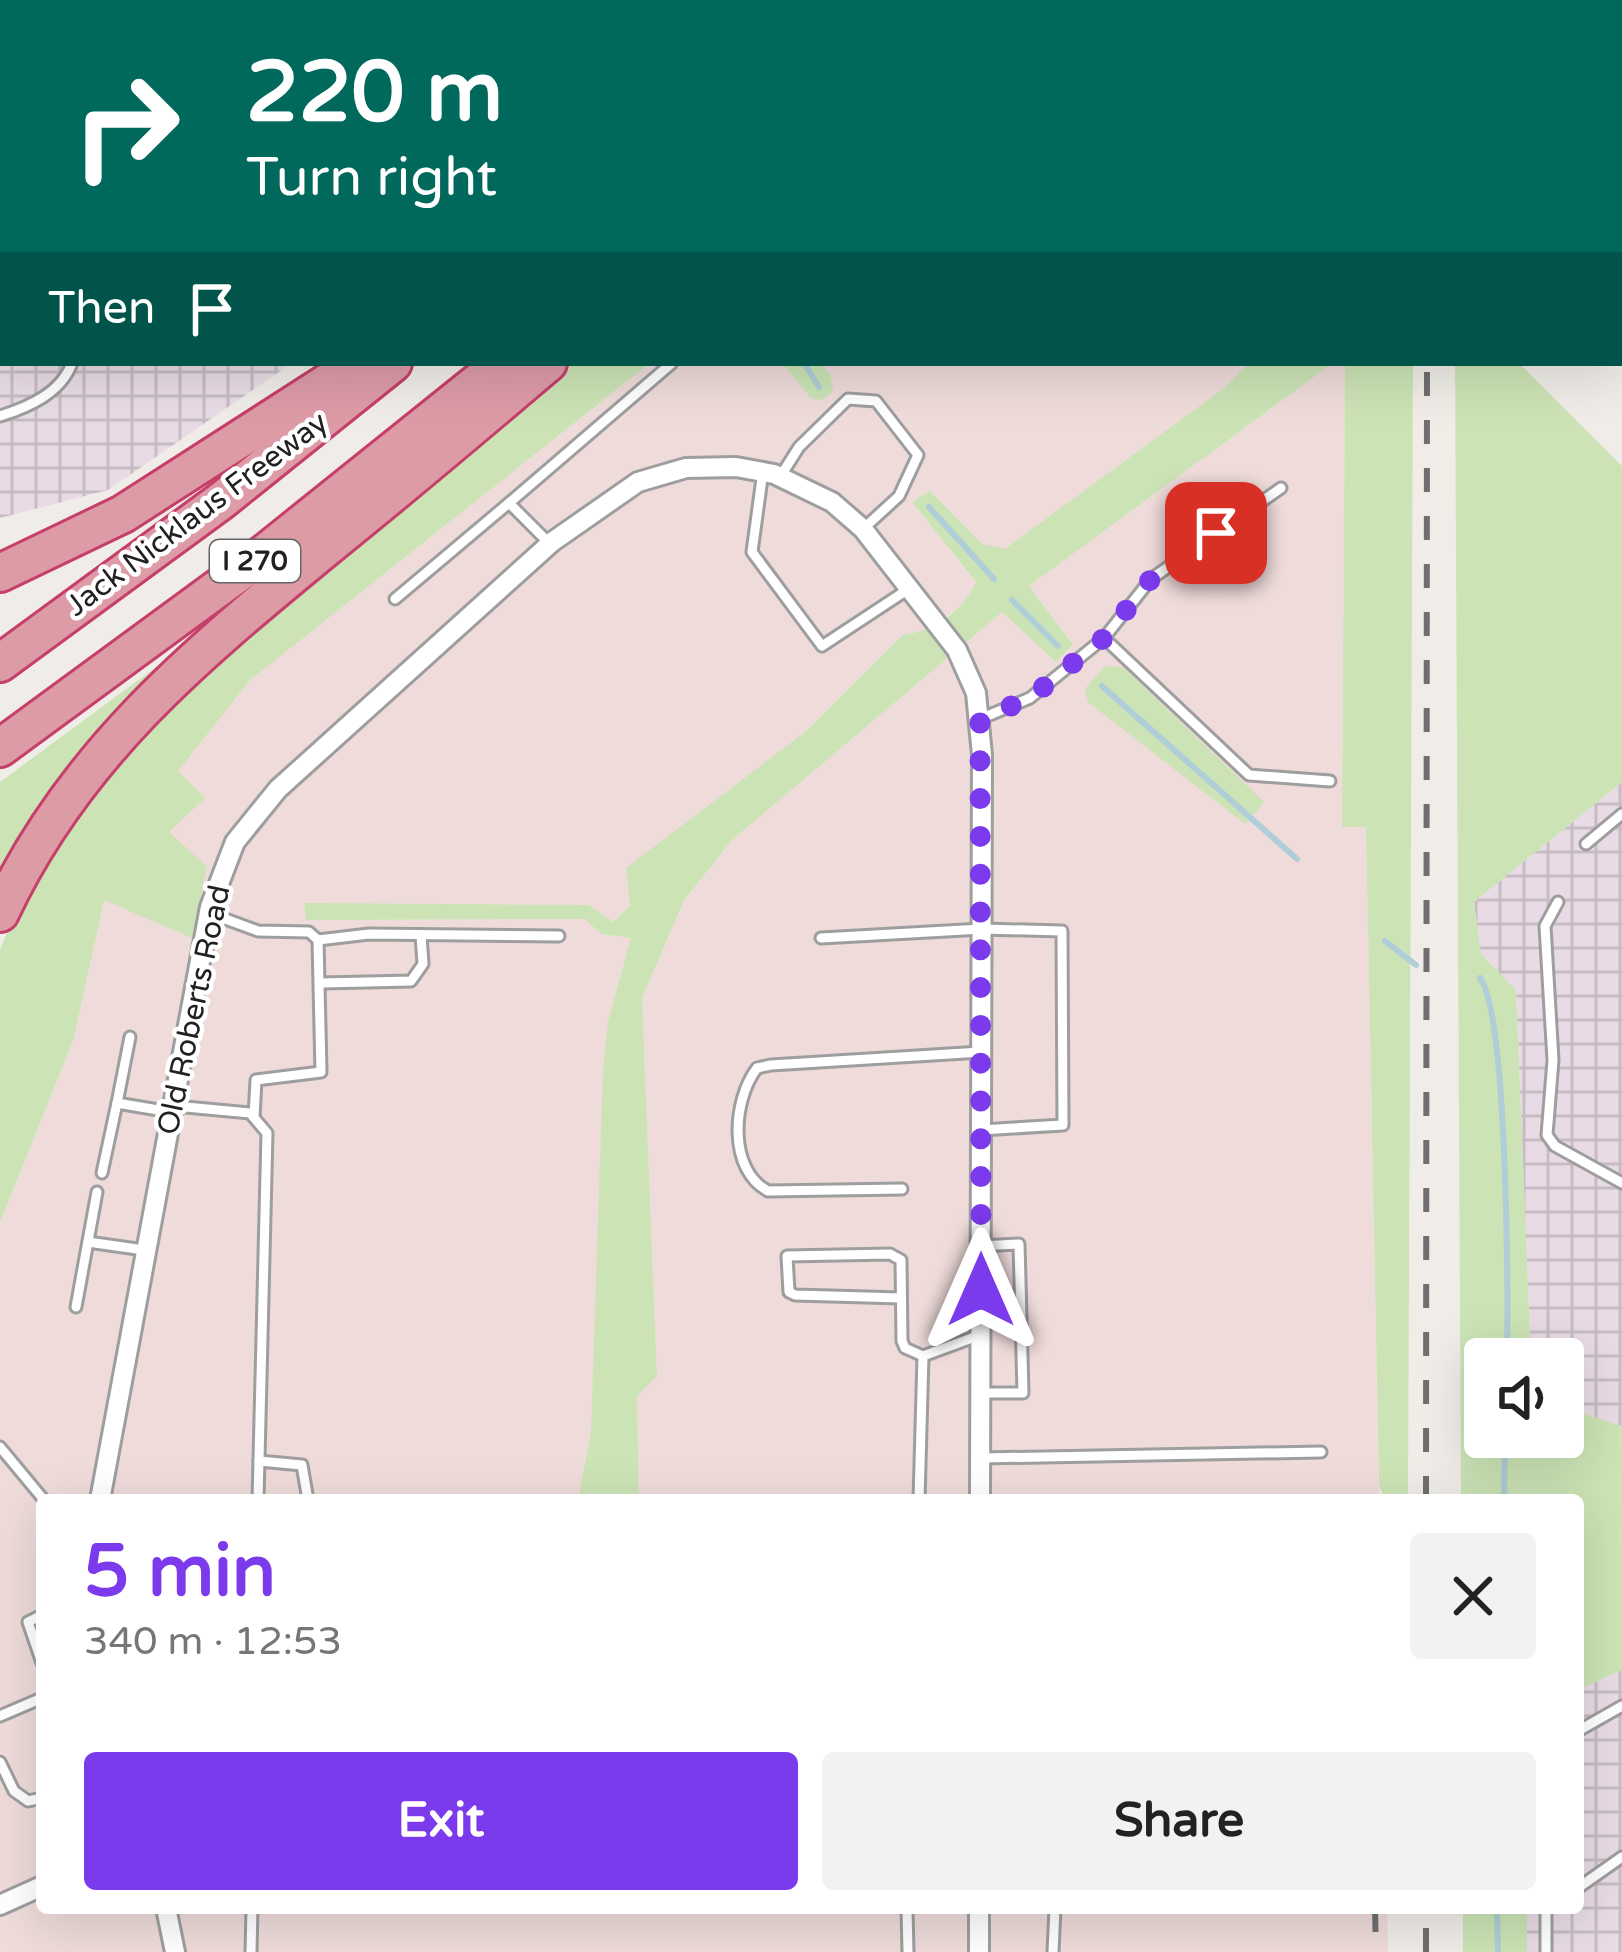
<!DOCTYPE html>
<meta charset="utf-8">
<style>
:root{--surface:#fff;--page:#f2f2f2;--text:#222;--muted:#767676;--accent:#7c3aed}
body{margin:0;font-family:"Varela Round",sans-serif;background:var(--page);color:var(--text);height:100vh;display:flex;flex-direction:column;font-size:45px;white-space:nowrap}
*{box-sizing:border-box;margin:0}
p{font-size:39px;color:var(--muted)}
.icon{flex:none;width:66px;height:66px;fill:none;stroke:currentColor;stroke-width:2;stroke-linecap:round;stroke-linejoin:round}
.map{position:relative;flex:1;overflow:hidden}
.sheet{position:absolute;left:36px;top:1494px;width:1548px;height:420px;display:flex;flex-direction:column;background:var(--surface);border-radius:12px;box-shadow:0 12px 48px #0002}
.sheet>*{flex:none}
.top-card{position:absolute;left:0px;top:0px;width:1623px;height:366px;box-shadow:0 12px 48px #0002;background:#00695c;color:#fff;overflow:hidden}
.fabs{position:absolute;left:1464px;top:1338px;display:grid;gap:24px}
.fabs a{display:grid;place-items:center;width:120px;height:120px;border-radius:12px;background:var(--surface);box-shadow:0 12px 48px #0002;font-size:60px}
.pin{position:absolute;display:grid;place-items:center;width:102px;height:102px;color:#fff;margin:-51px;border-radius:24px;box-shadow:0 6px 18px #0006}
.me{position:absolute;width:132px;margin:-66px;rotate:0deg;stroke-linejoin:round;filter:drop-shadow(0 0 9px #0008)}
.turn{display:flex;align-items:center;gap:42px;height:252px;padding:0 48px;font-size:54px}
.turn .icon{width:156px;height:156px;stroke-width:2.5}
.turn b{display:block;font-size:84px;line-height:102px}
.then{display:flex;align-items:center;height:114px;padding:0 48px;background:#0003;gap:24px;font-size:45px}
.round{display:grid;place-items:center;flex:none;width:126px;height:126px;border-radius:12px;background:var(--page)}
.head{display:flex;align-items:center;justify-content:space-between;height:204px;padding:0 48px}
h1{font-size:72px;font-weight:800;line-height:90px;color:var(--accent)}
.action{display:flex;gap:24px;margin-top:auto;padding:24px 48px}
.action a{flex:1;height:138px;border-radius:12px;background:var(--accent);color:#fff;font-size:48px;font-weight:800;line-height:138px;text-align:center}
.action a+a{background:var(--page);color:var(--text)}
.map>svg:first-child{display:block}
.commercial{fill:#eedbda}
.industrial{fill:url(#industrial-grid)}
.grass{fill:#cbe3b5}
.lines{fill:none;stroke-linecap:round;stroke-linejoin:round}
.stream{stroke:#afced8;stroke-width:6}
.service-casing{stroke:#9e9e9e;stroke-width:15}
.minor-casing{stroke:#9e9e9e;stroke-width:24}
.motorway-casing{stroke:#c63e6a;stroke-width:42}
.service{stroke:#fff;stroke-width:9}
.minor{stroke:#fff;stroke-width:18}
.motorway{stroke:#dd9ba6;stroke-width:36}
.rail{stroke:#6f6f6f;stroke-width:6;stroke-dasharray:24 24;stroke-linecap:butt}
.route{stroke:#7c3aed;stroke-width:21;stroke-dasharray:0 37.8}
.labels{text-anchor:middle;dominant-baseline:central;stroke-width:9;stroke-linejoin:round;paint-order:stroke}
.shield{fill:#fff;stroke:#646464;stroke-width:3}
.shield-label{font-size:27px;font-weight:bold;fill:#212121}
.street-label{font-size:30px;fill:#212121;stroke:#fff}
</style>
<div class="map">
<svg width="1622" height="1952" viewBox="0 0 1622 1952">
<defs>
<pattern id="industrial-grid" width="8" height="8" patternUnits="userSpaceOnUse" patternTransform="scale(3)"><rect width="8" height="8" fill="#e8dbe5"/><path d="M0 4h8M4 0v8" fill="none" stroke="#c7bcc4"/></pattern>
</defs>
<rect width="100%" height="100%" fill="#f0ede8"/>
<!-- commercial -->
<g class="commercial">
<path d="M 650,363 L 782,363 L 811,397 L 831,376 L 820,363 L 1249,363 L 1224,388 L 1005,550 L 982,544 L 930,492 L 913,503 L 976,583 L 967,603 L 920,633 L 903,635 L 612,922 L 589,905 L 304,904 L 307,920 L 585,919 L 601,934 L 631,938 L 608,1021 L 591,1432 L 578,1500 L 42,1500 L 42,1908 L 1387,1908 L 1388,1952 L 0,1952 L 0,1222 L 73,1041 L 104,899 L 192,938 L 168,832 L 178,771 L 223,710 L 249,681 Z"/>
<path d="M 1333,363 L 1345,363 L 1342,826 L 1366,826 L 1379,1500 L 639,1500 L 637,1396 L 657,1375 L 642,998 L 684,902 L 732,840 L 1003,611 L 1056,661 L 1073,643 L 1029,586 Z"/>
</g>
<!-- industrial -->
<g class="industrial">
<path d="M 0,0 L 764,0 L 3,3 L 3,363 L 292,363 L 108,490 L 0,518 Z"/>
<path d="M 1622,782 L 1622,1426 L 1563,1407 L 1563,1359 L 1531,1359 L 1516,990 L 1481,954 L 1474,902 Z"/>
<path d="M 1622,1670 L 1622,1952 L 1527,1952 L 1527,1908 L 1578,1908 L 1578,1690 Z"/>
</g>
<!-- grass -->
<g class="grass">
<path d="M 569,363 L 650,363 L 249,681 L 178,771 L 205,798 L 169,832 L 207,867 L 192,938 L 104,900 L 73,1041 L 0,1222 L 0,950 C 25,886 107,745 166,714 L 355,540 Z"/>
<path d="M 782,363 L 820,363 L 831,376 L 833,392 L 822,400 L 811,398 Z"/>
<path d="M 1249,363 L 1333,363 L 1029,586 L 1073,644 L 1056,662 L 1002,612 L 732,840 L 684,901 L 642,998 L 657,1376 L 637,1396 L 639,1500 L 578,1500 L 591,1432 L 603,1072 L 608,1021 L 631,938 L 601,934 L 585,919 L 306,920 L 304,903 L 589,905 L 613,922 L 630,905 L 626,868 L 805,732 L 903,635 C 933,632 964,610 976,582 L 912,502 L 930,491 L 982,544 L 1005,549 L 1224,388 Z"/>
<path d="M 1345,363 L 1413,363 L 1408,1500 L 1386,1500 L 1379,1486 L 1366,827 L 1342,827 Z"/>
<path d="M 1455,363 L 1519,363 L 1622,466 L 1622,782 L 1474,902 L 1481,954 L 1516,990 L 1531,1359 L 1485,1359 L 1485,1437 L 1563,1437 L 1563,1407 L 1622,1426 L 1622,1670 L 1578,1690 L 1578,1500 L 1461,1500 Z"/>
<path d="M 163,662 L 167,668 L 0,884 L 0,782 Z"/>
<path d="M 1105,666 L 1124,668 L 1264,802 L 1245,824 L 1088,702 L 1085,689 Z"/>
<rect x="1463" y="1908" width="64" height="44"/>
</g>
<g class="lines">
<!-- stream -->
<g class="stream">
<path d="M 712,3 L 712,0"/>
<path d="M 804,363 L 819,387"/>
<path d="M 929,507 L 994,579"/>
<path d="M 1012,600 L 1058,646"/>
<path d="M 1102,686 L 1297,859"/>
<path d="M 1385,941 L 1416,965"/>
<path d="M 1480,978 C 1508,1015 1508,1298 1507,1359"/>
<path d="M 1504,1500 L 1505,1437"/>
<path d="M 1497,1908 L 1498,1952"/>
</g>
<defs>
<g id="service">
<path d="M 405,0 L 407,3"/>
<path d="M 0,52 L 3,56"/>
<path d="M 0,190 L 3,192"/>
<path d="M 0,416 C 29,407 61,393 72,363"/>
<path d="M 763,471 L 752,552 L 822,646 L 910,588"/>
<path d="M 780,477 L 799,447 L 848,399 L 876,401 L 918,455 L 899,496 L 863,529"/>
<path d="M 509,503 L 672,363"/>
<path d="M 395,599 L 509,503 L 550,544"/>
<path d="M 1104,638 L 1151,579 L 1281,488"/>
<path d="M 980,719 L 1030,698 L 1104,638 L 1249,775 L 1330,781"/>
<path d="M 1586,844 L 1622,814"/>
<path d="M 1558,902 L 1545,926 L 1553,1060 L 1547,1135 L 1555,1146 L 1622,1183"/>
<path d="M 209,913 L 258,931 L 309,932 L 318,940 L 321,1072 L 256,1080 L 254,1117"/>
<path d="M 821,938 L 982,929 L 1062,931 L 1063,1125 L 981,1130"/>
<path d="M 318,940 L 369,934 L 559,936"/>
<path d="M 322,983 L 411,981 L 423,964 L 421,935"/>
<path d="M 130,1037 L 117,1103 L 170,1112"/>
<path d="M 175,1106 L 250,1113 L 267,1133 L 258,1500"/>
<path d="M 102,1173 L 117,1103"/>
<path d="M 902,1189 L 768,1191 C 728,1170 732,1101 757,1068 L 771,1065 L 981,1052"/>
<path d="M 88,1242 L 144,1250"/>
<path d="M 901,1298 L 795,1295 L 789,1292 L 787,1256 L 890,1254 L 901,1260 L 902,1341 L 905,1348 L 923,1356"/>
<path d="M 76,1307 L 97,1192"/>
<path d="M 981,1393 L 1023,1393 L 1019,1244 L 981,1246"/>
<path d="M 0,1447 L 44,1500"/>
<path d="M 981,1458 L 1321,1452"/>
<path d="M 259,1461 L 302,1465 L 308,1500"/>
<path d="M 919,1500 L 923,1356 L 980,1335"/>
<path d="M 42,1615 L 28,1622 L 42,1663"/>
<path d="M 0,1716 L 42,1698"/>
<path d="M 1578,1731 L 1622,1706"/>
<path d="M 0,1762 L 14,1791 L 28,1801 L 42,1798"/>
<path d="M 1578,1888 L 1622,1857"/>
<path d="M 907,1908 L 908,1952"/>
<path d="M 1546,1908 L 1546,1952"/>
<path d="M 251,1952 L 252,1908"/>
<path d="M 1053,1952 L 1055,1908"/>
</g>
<g id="minor">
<path d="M 100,1500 L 210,907 L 235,842 L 278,789 L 552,542 L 638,482 L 686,468 L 736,467 L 774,474 L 832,502 L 863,529 L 957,650 L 976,693 L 982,755 L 980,1500"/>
<path d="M 0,1905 L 42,1886"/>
<path d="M 166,1908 L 175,1952"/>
<path d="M 979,1908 L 979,1952"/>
</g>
<g id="motorway">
<path d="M 841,3 L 845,0"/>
<path d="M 949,3 L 953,0"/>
<path d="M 0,573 L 123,514 L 358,363"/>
<path d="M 0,663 L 221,501 L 393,363"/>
<path d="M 0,748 L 255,561 L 502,363"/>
<path d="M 0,913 C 77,749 202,650 338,538 C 409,481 478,422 548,363"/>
</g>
</defs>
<!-- service casing -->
<use href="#service" class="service-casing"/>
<!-- minor casing -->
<use href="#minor" class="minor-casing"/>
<!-- motorway casing -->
<use href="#motorway" class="motorway-casing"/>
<!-- service -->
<use href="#service" class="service"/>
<!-- minor -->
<use href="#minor" class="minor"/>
<!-- motorway -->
<use href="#motorway" class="motorway"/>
<!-- rail -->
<g class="rail">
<path d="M 1428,3 L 1428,0"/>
<path d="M 1426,1500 L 1427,363"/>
<path d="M 1375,1908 L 1376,1952"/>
<path d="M 1426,1952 L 1426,1908"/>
</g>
</g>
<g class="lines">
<!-- route -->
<path class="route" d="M 981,1290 L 980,719 L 1030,698 L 1104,638 L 1151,579 L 1216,533"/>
</g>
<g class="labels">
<!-- shield labels -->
<rect class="shield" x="210" y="540" width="90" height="42" rx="9"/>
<g class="shield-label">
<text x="255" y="561">I 270</text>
</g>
<!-- street labels -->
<g class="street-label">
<text transform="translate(197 514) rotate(-37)">Jack Nicklaus Freeway</text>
<text transform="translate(194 1010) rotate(-78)">Old Roberts Road</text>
</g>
</g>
</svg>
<div class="fabs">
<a><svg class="icon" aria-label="sound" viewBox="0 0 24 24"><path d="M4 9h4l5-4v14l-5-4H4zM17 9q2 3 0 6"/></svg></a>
</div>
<div class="pin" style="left:1216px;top:533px;background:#d93025"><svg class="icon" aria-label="arrive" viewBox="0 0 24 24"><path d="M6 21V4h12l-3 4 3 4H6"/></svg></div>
<svg class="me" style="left:981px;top:1290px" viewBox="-20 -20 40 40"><path d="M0-17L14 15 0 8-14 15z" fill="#7c3aed" stroke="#fff" stroke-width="4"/></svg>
<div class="top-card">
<div class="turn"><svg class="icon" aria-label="right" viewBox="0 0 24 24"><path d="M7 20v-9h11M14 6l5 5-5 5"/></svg><div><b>220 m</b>Turn right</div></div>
<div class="then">Then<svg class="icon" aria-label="arrive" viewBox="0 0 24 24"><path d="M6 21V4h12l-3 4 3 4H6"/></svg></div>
</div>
<section class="sheet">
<div class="head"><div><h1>5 min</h1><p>340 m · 12:53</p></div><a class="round"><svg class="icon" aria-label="close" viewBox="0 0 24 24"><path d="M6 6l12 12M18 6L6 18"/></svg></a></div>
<div class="action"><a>Exit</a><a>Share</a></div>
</section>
</div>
